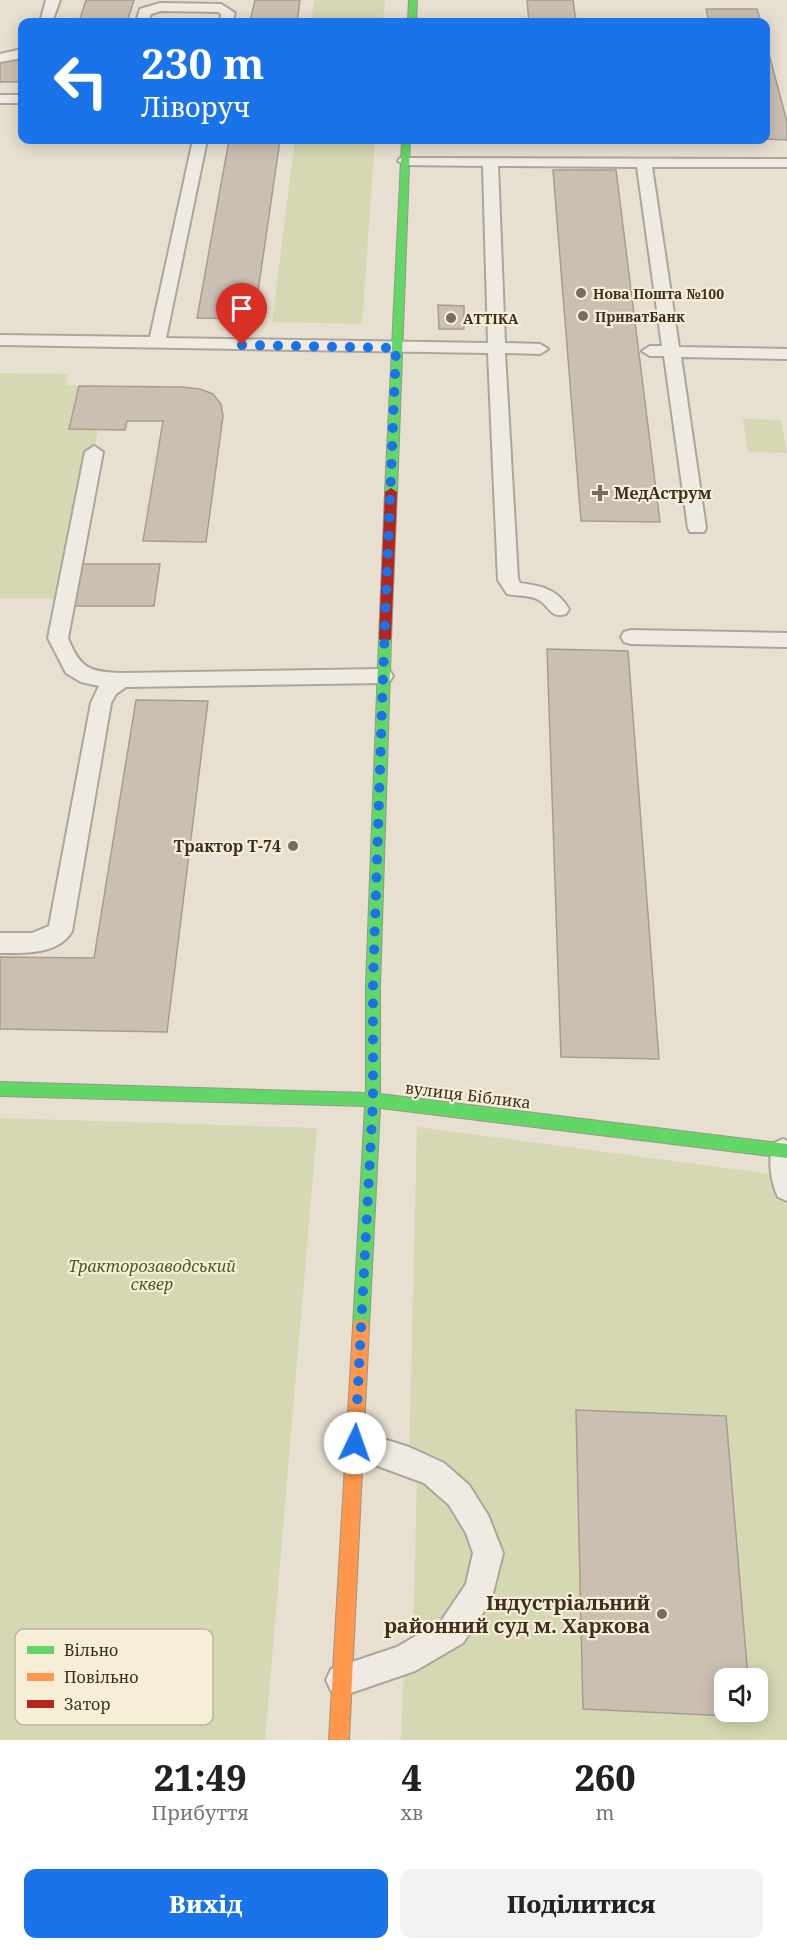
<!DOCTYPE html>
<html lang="uk">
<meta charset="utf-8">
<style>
:root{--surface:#fff;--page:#f2f2f2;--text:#222;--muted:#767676;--accent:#1a73e8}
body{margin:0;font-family:"Noto Serif",serif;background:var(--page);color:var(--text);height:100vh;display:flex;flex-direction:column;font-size:22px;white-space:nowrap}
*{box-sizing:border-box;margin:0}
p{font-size:20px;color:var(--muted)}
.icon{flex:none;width:33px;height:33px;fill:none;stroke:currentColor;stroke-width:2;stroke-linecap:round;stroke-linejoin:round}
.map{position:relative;height:1740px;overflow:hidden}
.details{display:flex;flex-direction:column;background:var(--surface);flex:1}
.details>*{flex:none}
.banner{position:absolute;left:18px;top:18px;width:752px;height:126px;border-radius:12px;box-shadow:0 3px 15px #0003;background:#1a73e8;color:#fff;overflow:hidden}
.tools{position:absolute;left:714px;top:1668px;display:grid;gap:12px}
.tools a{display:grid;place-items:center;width:54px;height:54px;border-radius:12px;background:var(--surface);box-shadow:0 3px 15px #0003;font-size:30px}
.pin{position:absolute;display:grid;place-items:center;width:51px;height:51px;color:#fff;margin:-62px -26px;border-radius:50% 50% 50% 0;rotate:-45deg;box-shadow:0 0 6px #0007}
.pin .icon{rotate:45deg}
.me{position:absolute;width:66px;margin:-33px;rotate:3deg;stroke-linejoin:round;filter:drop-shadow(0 0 4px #0008)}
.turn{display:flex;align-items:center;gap:21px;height:126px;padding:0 24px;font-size:27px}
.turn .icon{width:78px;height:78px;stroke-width:2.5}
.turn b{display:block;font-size:42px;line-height:51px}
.eta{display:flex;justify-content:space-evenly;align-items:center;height:102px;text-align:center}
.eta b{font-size:36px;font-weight:800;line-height:42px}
.button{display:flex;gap:12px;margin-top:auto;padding:12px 24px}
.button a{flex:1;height:69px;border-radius:12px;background:var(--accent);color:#fff;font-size:24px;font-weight:800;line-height:69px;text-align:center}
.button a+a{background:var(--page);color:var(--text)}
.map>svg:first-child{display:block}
.green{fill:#d6d7b3;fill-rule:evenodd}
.building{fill:#cbbfb2;stroke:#a89c90;stroke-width:1.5}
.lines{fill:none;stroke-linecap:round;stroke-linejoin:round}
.lane-casing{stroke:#ada599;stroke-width:4}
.fast-casing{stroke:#9c958a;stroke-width:2}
.slow-casing{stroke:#9c958a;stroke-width:2}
.jam-casing{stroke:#9c958a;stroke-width:2}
.lane{fill:#efebe3;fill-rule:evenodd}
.fast{fill:#63d668;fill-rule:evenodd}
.slow{fill:#ff974d;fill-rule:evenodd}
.jam{fill:#b3261e;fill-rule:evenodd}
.route{stroke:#1a73e8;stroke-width:10;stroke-dasharray:0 18}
.poi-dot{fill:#786c5e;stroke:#f7eed8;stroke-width:2}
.labels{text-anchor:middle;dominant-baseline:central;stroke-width:4.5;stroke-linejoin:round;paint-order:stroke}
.far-poi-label{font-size:14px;font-weight:bold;fill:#3d2e20;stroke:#f7eed8;text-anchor:start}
.poi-label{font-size:16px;font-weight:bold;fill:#3d2e20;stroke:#f7eed8;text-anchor:start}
.street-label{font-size:16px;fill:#3d2e20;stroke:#f7eed8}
.park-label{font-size:16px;font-style:italic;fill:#4d5a26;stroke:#f7eed8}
.near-poi-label{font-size:20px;font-weight:bold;fill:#3d2e20;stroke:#f7eed8;text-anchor:end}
.key{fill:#f7eed8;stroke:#bfb4a1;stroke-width:1.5}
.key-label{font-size:16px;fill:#3d2e20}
</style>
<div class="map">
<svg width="787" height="1740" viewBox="0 0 787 1740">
<rect width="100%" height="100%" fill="#e7e0d1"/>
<!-- green -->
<g class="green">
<path d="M 314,0 L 385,0 L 383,22 L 311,22 Z"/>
<path d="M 295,140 L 375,140 L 362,324 L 272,322 Z"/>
<path d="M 0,373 L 68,374 L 66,385 L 79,386 L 70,429 L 98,430 L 64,599 L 0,598 Z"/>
<path d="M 743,419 L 781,420 L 787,453 L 748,452 Z"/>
<path d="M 0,1118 L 317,1128 L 265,1740 L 0,1740 Z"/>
<path d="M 417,1127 L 787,1176 L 787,1740 L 401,1740 L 404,1660 L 480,1590 L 478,1525 L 409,1461 ZM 724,1678 L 758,1678 L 758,1712 L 724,1712 Z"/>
<path d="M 417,1475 L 450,1500 L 468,1528 L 476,1553 L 468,1585 L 442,1624 L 413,1641 Z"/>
</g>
<!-- building -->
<g class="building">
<path d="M 86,0 L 134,0 L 127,22 L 79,22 Z"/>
<path d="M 255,0 L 300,0 L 297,22 L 250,22 Z"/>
<path d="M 527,0 L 573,0 L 576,22 L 529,22 Z"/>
<path d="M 706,9 L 757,9 L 761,22 L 709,22 Z"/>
<path d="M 765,39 L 787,122 L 787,140 L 765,139 Z"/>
<path d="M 0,58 L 22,59 L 22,82 L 0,82 Z"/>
<path d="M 229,140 L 280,140 L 254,319 L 197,318 Z"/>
<path d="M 553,170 L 616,170 L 660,522 L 581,521 Z"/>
<path d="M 438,305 L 464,306 L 464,329 L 439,329 Z"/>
<path d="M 79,386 L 182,387 L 200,389 L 213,394 L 221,404 L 223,416 L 206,542 L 143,541 L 163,421 L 127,421 L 125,430 L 69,429 Z"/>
<path d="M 80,564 L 160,564 L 154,606 L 72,606 Z"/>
<path d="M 547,649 L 628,651 L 659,1059 L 561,1057 Z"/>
<path d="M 136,700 L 208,701 L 167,1032 L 0,1029 L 0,957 L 94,958 Z"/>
<path d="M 576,1410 L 726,1416 L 748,1678 L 724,1678 L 724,1712 L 750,1712 L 751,1717 L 583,1709 Z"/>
</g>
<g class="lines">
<defs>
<g id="lane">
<path d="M 46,0 L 60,0 L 52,22 L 40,22 Z"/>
<path d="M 160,3 L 221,4 L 235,13 L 232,22 L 220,22 L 221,14 L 218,12 L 161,11 L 151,14 L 148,22 L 136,22 L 140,9 Z"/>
<path d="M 22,49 L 22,58 L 0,62 L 0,54 Z"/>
<rect x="0" y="95" width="22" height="8"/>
<path d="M 193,140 L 207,140 L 166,338 L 488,343 L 483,166 L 405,165 L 398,161 L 400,158 L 787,159 L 787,167 L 652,167 L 679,347 L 787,349 L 787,359 L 681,357 L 706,528 L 704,532 L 690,532 L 688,528 L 664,356 L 650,356 L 642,351 L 650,346 L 662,346 L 637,167 L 498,166 L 505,343 L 540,344 L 548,349 L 540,354 L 505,353 L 518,579 L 520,583 C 542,586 557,589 569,609 L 566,614 C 549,619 550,605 537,599 C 529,595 516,596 507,594 L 498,580 L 488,353 L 0,345 L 0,335 L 150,337 Z"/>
<path d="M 94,446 L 103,452 L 68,638 C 80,669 90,672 122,673 L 383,669 L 390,671 L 393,676 L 390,681 L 383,683 L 126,687 L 116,694 L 111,703 L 72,931 C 59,955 23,953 0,953 L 0,933 L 32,933 L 49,926 L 91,703 L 99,686 L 81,682 L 66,673 L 48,638 L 85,452 Z"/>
<path d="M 631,630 L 787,633 L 787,647 L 631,644 L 624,642 L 621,637 L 624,632 Z"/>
<path d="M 783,1139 L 787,1141 L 787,1201 L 778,1197 C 771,1183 767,1157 774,1143 Z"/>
<path d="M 355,1430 L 409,1447 L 444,1463 L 469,1485 L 488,1515 L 503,1553 L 491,1601 L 463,1643 L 415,1671 L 342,1696 L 331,1691 L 326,1680 L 331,1669 L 397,1647 L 441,1621 L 466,1584 L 473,1553 L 466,1533 L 449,1505 L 424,1483 L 345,1454 L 341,1444 L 345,1434 Z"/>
</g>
<g id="fast">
<path d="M 409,0 L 417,0 L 416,22 L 408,22 Z"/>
<path d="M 402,140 L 410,140 L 397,492 L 391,496 L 385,492 Z"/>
<path d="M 385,635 L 391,639 L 380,985 L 380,1094 L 787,1144 L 787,1158 L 380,1108 L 369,1327 L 367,1333 L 361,1335 L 355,1333 L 353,1327 L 365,1106 L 0,1096 L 0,1082 L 366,1093 L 366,985 L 379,639 Z"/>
</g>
<path id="slow" d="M 361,1319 L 367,1321 L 369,1327 L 349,1740 L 329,1740 L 353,1327 L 355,1321 Z"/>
<path id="jam" d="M 391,488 L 397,492 L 391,639 L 385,643 L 379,639 L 385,492 Z"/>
</defs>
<!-- lane casing -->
<use href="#lane" class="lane-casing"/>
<!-- fast casing -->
<use href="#fast" class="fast-casing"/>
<!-- slow casing -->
<use href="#slow" class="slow-casing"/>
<!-- jam casing -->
<use href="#jam" class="jam-casing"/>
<!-- lane -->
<use href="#lane" class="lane"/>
<!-- fast -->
<use href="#fast" class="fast"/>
<!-- slow -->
<use href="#slow" class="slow"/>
<!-- jam -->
<use href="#jam" class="jam"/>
</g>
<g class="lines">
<!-- route -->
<path class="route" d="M 242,345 L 396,348 L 383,676 L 373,985 L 373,1100 L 355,1443"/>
</g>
<!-- markers -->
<g class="poi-dot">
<circle cx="581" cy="293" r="6"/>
<circle cx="583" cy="316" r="6"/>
<circle cx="451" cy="318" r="6"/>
<path d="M597 484h6v6h6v6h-6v6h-6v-6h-6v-6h6z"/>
<circle cx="293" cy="846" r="6"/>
<circle cx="662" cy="1614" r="6"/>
</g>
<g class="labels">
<!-- far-poi labels -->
<g class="far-poi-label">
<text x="593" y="293">Нова Пошта №100</text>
<text x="595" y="316">ПриватБанк</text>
<text x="463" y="318">АТТІКА</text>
</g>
<!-- poi labels -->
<g class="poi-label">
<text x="614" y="493">МедАструм</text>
<text x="281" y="846" text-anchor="end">Трактор Т-74</text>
</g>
<!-- street labels -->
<g class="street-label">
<text transform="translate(468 1095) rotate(7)">вулиця Біблика</text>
</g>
<!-- park labels -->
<g class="park-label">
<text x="152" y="1266">Тракторозаводський<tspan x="152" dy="18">сквер</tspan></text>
</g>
<!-- near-poi labels -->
<g class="near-poi-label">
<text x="650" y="1602">Індустріальний<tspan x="650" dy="23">районний суд м. Харкова</tspan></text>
</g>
</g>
<!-- legend -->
<rect x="15" y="1629" width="198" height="96" rx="9" class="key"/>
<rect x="27" y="1646" width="27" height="8" fill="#63d668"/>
<rect x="27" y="1673" width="27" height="8" fill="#ff974d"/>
<rect x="27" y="1700" width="27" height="8" fill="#b3261e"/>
<g class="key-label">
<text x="64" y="1656">Вільно</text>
<text x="64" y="1683">Повільно</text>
<text x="64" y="1710">Затор</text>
</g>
</svg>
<div class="tools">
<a><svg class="icon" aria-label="sound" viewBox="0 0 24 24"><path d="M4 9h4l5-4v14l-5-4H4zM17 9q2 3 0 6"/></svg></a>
</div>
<div class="pin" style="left:242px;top:345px;background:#d93025"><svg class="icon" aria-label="arrive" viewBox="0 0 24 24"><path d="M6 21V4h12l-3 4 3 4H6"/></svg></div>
<svg class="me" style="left:355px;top:1443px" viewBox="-20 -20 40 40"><circle r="19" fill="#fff"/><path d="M0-13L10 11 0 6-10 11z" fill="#1a73e8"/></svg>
<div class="banner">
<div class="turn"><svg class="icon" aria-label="left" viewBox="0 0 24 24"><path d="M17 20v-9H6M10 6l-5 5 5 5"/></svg><div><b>230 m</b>Ліворуч</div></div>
</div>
</div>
<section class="details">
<div class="eta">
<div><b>21:49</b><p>Прибуття</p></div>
<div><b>4</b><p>хв</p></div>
<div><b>260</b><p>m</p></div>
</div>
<div class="button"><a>Вихід</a><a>Поділитися</a></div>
</section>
